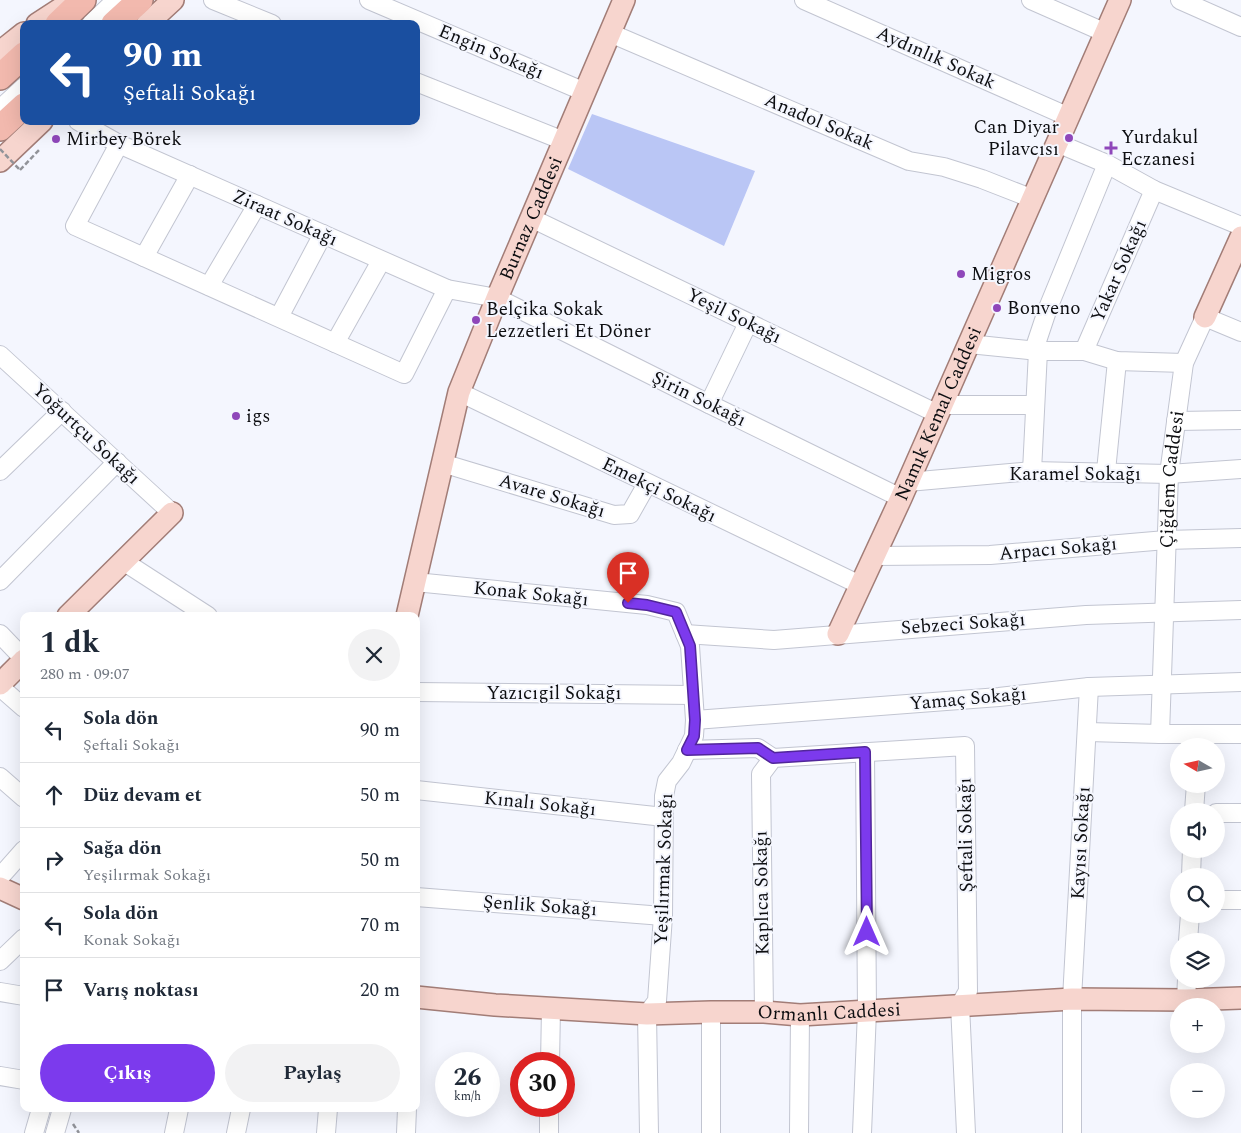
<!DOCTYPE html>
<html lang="tr">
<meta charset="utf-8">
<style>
:root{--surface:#fff;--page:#f2f2f3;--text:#1f2937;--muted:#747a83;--line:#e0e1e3;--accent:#7c3aed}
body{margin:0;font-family:Spectral,serif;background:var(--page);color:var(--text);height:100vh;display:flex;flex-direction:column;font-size:19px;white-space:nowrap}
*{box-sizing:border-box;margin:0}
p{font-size:16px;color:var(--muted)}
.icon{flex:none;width:28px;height:28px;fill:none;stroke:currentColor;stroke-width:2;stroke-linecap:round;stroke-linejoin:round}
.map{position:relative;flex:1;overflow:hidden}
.sheet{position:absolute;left:20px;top:612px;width:400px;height:500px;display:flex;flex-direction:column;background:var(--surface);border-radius:10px;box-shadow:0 5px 20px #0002}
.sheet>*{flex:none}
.guide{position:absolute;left:20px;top:20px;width:400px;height:105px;border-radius:10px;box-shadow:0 5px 20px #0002;background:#1a4fa0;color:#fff;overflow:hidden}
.needle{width:32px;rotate:279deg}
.buttons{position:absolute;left:1170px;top:738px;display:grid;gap:10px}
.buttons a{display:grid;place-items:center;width:55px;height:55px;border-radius:50%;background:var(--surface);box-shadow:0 5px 20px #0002;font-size:25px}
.speed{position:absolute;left:435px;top:1052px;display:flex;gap:10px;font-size:25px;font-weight:700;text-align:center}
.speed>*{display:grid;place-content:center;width:65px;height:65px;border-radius:50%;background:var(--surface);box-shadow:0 5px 20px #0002;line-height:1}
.speed small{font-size:12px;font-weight:400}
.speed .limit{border:8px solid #d22;background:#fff;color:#111}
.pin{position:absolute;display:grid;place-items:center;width:42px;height:42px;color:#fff;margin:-51px -21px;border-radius:50% 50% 50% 0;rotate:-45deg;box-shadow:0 0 5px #0007}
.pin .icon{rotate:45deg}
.me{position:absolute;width:55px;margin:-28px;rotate:0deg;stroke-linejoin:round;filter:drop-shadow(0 0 4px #0008)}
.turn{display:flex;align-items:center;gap:18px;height:105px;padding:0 20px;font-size:22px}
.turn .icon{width:65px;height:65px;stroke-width:2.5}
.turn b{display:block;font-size:35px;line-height:42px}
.round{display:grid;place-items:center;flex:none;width:52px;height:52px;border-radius:26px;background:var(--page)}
.overview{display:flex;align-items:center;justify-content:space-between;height:85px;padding:0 20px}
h1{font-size:30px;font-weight:700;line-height:38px}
.button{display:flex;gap:10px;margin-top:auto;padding:10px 20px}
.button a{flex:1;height:58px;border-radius:30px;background:var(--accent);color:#fff;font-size:20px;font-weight:700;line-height:58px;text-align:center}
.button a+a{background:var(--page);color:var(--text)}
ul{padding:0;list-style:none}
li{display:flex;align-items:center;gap:15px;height:65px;padding:0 20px;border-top:1px solid var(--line)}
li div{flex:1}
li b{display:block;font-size:19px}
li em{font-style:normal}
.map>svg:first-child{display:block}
.green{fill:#bac6f5}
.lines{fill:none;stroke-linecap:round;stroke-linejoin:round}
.minor-casing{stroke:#c2c5d1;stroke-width:20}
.major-casing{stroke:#a27d77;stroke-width:24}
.highway-casing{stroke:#a27d77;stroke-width:28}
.path{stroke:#919399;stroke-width:2.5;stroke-dasharray:5 2.5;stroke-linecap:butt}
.minor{stroke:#fff;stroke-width:18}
.major{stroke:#f7d5ce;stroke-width:21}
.highway{stroke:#f2b9ae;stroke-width:25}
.path-bridge{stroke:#919399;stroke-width:2.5;stroke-dasharray:5 2.5;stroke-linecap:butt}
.route-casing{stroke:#51269a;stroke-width:12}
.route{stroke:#7c3aed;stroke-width:9}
.poi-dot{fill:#8f47ba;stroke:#f4f6fe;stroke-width:2}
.labels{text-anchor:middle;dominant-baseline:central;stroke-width:4;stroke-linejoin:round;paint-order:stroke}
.street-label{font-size:19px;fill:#0d0e11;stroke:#f4f6fe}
.poi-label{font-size:19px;fill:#0d0e11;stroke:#f4f6fe;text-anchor:start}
</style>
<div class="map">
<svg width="1241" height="1133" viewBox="0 0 1241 1133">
<rect width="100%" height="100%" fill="#f4f6fe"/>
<!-- green -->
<path class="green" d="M 592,114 L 755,171 L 724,246 L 568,169 Z"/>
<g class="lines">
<defs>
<g id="minor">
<path d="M 213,0 L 272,24"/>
<path d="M 369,0 L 585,92"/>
<path d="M 804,0 L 1069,117"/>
<path d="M 1031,0 L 1106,33"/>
<path d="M 1180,0 L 1241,27"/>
<path d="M 91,24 L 116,0"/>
<path d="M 610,33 L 909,161 L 944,167 L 982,179 L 1033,199"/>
<path d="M 416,82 L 564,141"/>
<path d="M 0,109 L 24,87"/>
<path d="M 78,121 L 119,144 L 447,289 L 497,298 L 709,404 L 901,498"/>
<path d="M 1057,143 L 1107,164 L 1154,190 L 1241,226"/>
<path d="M 119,144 L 75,226 L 404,374 L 447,289"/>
<path d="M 531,218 L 938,414"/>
<path d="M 144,257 L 190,175"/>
<path d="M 209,286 L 257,205"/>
<path d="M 279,317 L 323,234"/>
<path d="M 335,343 L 381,261"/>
<path d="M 969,344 L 1038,351 L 1084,351 L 1117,361 L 1184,363"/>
<path d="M 1034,350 L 1048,308 L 1107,164"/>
<path d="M 1084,351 L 1154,190"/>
<path d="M 0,355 L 172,513"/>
<path d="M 459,392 L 860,585"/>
<path d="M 709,404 L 748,323"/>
<path d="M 942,405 L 1035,405"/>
<path d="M 1176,421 L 1241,420"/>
<path d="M 442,463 L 614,515 L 630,514 L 647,484"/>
<path d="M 0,471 L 62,411"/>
<path d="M 1032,471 L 1038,351"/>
<path d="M 1106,471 L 1117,361"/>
<path d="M 908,482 L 1032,471 L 1169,474 L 1241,469"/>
<path d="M 874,556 L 990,555 L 1166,540 L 1241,538"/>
<path d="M 123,561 L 208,616"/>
<path d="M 0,581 L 117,462"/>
<path d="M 415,582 L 647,605 L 676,612 L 690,646 L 695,720 L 694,736 L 681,763 L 667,781 L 664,796 L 663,916 L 657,1001 L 647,1014 L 649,1133"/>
<path d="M 0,634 L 24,659"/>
<path d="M 685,634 L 774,640 L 1086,615 L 1241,610"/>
<path d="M 0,687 L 24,708"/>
<path d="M 416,692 L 693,695"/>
<path d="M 695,720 L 999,697 L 1089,687 L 1241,682"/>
<path d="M 1088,732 L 1160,734 L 1241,734"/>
<path id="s1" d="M 1160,734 L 1169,474 L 1184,363 L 1205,317 L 1241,332"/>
<path d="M 687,750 L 758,748 L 773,758"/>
<path d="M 0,777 L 24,798"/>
<path d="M 416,790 L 664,817"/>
<path d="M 1194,811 L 1196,784"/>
<path d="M 1216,813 L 1241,813"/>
<path d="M 1191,876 L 1192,849"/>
<path d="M 0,877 L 24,850"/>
<path d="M 416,897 L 663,916"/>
<path d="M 1216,900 L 1241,900"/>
<path d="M 1188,941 L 1190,914"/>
<path d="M 0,961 L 24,938"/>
<path d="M 0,992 L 24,996"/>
<path d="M 1186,1000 L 1187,979"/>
<path d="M 764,1012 L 761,774 L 773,758 L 965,746 L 968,991 L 960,1005 L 966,1133"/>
<path d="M 550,1064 L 551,1008"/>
<path d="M 0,1076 L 24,1080"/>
<path d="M 34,1133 L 41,1109"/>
<path d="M 55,1133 L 62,1109"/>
<path d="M 174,1133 L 179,1109"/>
<path d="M 236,1133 L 241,1109"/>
<path d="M 326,1133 L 328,1109"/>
<path d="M 406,1133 L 407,1109"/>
<path d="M 549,1133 L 549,1106"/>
<path d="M 711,1133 L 711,1012"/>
<path d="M 799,1133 L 800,1015"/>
<path d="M 862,1133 L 867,1011 L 865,752"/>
<path d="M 1072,1133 L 1072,999 L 1089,687"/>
</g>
<g id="major">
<path d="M 37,24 L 74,0"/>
<path d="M 147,24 L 173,0"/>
<path d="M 0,52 L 24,33"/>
<path d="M 0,161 L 42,121"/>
<path d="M 1205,317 L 1241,237"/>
<path d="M 68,616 L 172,513"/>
<path id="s2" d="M 407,616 L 459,392 L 497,298 L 624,0"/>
<path id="s3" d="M 838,634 L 901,498 L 1120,0"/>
<path d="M 0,684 L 24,660"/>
<path d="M 0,888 L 24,899"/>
<path id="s4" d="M 416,997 L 495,1005 L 647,1014 L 711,1012 L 764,1012 L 800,1015 L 1072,999 L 1186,1000 L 1241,998"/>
</g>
<g id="highway">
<path d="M 58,24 L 83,0"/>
<path d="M 114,24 L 140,0"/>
<path d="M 0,77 L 24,55"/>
<path d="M 0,128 L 24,106"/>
</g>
</defs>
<!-- minor casing -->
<use href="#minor" class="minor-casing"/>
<!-- major casing -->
<use href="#major" class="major-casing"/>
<!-- highway casing -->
<use href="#highway" class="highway-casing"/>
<!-- path -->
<g class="path">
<path d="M 20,170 L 39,150 L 38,148"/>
<path d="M 73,1124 L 79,1133"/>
</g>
<!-- minor -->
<use href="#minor" class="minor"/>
<!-- major -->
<use href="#major" class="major"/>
<!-- highway -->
<use href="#highway" class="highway"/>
<!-- path-bridge -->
<path class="path-bridge" d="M 0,149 L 20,170"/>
</g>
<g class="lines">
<defs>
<path id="route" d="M 628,603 L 647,605 L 676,612 L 690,646 L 695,720 L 694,736 L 687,750 L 758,748 L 773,758 L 865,752 L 867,932"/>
</defs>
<!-- route casing -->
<use href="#route" class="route-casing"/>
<!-- route -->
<use href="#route" class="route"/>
</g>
<!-- markers -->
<g class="poi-dot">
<circle cx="1069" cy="138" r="5"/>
<circle cx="56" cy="139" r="5"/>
<path d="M1108.5 140.5h5v5h5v5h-5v5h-5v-5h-5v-5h5z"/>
<circle cx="961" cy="274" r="5"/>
<circle cx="997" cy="308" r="5"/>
<circle cx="476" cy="320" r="5"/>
<circle cx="236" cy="416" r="5"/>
</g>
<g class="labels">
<!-- street labels -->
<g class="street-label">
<text transform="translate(491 52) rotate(23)">Engin Sokağı</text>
<text transform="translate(936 58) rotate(24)">Aydınlık Sokak</text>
<text transform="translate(819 122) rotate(23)">Anadol Sokak</text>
<text transform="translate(285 218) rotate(24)">Ziraat Sokağı</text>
<text stroke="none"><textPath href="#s2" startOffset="418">Burnaz Caddesi</textPath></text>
<text transform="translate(1119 271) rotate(-66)">Yakar Sokağı</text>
<text transform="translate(734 316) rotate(26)">Yeşil Sokağı</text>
<text transform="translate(699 399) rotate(26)">Şirin Sokağı</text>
<text stroke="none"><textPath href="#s3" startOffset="242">Namık Kemal Caddesi</textPath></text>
<text transform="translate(86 434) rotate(43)">Yoğurtçu Sokağı</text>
<text x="1075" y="474">Karamel Sokağı</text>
<text stroke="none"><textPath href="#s1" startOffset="255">Çiğdem Caddesi</textPath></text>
<text transform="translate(659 490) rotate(26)">Emekçi Sokağı</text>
<text transform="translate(552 496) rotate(17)">Avare Sokağı</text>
<text transform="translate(1058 549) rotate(-5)">Arpacı Sokağı</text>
<text transform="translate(531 594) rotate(6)">Konak Sokağı</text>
<text transform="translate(963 624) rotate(-4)">Sebzeci Sokağı</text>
<text x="554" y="693">Yazıcıgil Sokağı</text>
<text transform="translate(968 699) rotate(-5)">Yamaç Sokağı</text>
<text transform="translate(540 804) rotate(6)">Kınalı Sokağı</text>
<text transform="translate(966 835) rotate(-91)">Şeftali Sokağı</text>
<text transform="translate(1081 843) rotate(-87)">Kayısı Sokağı</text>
<text transform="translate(664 869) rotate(-88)">Yeşilırmak Sokağı</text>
<text transform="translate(762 893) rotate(-91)">Kaplıca Sokağı</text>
<text transform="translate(540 906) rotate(4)">Şenlik Sokağı</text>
<text stroke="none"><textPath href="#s4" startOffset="414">Ormanlı Caddesi</textPath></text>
</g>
<!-- poi labels -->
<g class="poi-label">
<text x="1059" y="127" text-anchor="end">Can Diyar<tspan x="1059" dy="22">Pilavcısı</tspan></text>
<text x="1121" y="137">Yurdakul<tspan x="1121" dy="22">Eczanesi</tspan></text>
<text x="66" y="139">Mirbey Börek</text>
<text x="971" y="274">Migros</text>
<text x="1007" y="308">Bonveno</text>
<text x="486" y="309">Belçika Sokak<tspan x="486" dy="22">Lezzetleri Et Döner</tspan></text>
<text x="246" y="416">igs</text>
</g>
</g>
</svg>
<div class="buttons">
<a><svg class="needle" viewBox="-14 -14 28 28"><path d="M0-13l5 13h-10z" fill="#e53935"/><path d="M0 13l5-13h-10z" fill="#747a83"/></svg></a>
<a><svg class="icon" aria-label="sound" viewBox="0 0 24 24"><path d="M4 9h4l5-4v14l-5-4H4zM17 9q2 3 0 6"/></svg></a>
<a><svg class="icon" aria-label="search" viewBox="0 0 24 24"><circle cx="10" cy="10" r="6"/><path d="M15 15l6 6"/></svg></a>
<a><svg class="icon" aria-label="layers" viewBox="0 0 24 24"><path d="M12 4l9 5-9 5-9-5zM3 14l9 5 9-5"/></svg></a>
<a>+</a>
<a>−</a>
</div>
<div class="speed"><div>26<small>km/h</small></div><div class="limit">30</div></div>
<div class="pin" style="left:628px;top:603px;background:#d93025"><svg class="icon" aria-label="arrive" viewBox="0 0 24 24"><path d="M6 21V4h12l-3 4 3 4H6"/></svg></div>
<svg class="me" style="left:867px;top:932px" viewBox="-20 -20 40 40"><path d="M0-17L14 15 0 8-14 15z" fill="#7c3aed" stroke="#fff" stroke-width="4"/></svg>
<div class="guide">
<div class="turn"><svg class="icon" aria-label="left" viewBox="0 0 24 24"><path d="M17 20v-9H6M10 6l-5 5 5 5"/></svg><div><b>90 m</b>Şeftali Sokağı</div></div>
</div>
<section class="sheet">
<div class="overview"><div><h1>1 dk</h1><p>280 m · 09:07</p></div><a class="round"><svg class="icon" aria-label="close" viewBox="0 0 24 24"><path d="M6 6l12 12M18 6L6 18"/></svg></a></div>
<ul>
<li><svg class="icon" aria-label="left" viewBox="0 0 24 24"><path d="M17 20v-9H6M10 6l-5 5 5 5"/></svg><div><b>Sola dön</b><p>Şeftali Sokağı</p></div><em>90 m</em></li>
<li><svg class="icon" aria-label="ahead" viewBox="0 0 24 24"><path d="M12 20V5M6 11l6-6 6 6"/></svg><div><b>Düz devam et</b></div><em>50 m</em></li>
<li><svg class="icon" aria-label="right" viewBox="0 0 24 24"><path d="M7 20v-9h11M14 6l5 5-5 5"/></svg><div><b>Sağa dön</b><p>Yeşilırmak Sokağı</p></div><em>50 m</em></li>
<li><svg class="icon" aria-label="left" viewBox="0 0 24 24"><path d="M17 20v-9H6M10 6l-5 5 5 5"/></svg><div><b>Sola dön</b><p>Konak Sokağı</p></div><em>70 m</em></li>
<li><svg class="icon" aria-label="arrive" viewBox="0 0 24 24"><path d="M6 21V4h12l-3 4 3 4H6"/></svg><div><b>Varış noktası</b></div><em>20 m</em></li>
</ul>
<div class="button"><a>Çıkış</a><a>Paylaş</a></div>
</section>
</div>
